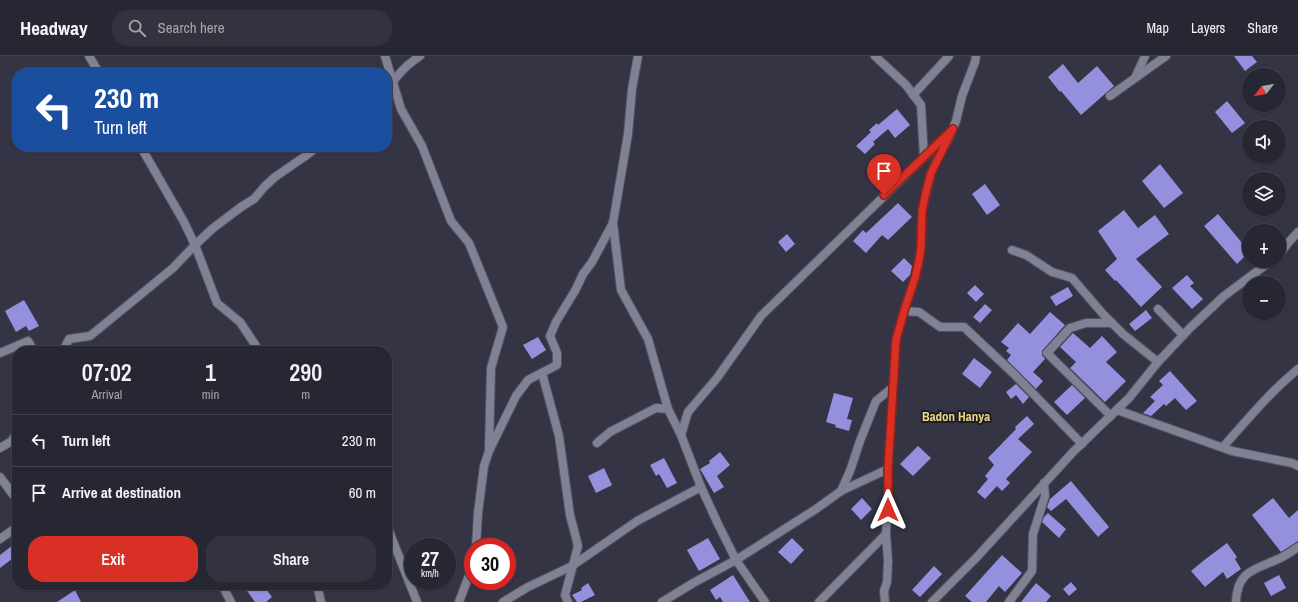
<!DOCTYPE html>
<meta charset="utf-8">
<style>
:root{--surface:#272734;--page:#333340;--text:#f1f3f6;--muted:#a4a5ac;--line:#43444f;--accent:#d93025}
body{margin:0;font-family:"Archivo Narrow",sans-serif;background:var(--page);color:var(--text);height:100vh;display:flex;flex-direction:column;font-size:15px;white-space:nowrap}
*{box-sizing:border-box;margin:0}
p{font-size:13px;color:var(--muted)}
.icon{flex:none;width:22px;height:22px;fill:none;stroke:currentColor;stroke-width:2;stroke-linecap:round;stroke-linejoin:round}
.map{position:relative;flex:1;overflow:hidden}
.side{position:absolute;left:12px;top:290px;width:380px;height:244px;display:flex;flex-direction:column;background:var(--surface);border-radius:16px;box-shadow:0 1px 3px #0004,0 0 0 1px var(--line)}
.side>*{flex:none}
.hud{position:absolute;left:12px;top:12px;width:380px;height:84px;border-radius:16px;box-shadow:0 1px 3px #0004,0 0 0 1px var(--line);background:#1a4fa0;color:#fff;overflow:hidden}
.needle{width:26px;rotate:239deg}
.tools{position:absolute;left:1242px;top:12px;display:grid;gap:8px}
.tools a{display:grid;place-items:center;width:44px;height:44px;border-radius:50%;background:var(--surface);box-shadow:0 1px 3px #0004,0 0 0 1px var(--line);font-size:20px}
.speed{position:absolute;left:404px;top:482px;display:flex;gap:8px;font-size:20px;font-weight:700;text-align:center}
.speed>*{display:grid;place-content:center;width:52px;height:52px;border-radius:50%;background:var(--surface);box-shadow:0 1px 3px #0004,0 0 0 1px var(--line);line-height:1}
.speed small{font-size:10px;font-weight:400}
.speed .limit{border:6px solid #d22;background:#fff;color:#111}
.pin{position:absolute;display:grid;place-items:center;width:34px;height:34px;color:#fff;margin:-41px -17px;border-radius:50% 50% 50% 0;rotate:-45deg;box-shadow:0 0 4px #0007}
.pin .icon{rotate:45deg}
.me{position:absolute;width:44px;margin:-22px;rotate:0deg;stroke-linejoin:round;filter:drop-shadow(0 0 3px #0008)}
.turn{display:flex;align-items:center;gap:14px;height:84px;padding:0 16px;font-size:18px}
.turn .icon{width:52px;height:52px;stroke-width:2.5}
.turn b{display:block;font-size:28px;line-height:34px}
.eta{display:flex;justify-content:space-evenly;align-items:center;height:68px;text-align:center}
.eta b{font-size:24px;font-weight:600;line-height:28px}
.button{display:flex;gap:8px;margin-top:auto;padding:8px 16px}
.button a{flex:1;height:46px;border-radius:16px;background:var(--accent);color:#fff;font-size:16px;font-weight:600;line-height:46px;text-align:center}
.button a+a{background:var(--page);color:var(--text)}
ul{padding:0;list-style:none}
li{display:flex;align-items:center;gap:12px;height:52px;padding:0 16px;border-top:1px solid var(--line)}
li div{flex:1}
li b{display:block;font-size:15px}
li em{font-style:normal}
header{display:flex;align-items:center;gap:24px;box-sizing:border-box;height:56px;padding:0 20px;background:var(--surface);border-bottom:1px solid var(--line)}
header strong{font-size:19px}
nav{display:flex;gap:22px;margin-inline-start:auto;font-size:14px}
.search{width:280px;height:36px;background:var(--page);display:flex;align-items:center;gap:10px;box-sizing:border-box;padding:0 14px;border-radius:16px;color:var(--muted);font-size:15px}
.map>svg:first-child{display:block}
.building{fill:#9490dd}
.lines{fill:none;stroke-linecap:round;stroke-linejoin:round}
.street-casing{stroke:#525260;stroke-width:10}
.street{stroke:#818194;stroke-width:8}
.route-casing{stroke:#8d1f18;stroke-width:10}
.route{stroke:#d93025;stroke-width:7}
.labels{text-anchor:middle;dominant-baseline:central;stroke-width:4;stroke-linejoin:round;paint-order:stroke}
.quarter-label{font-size:13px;font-weight:bold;fill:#eed588;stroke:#1d1d24}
</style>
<header>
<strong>Headway</strong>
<div class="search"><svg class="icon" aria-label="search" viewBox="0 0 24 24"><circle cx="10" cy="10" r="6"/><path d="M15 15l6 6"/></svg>Search here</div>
<nav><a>Map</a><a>Layers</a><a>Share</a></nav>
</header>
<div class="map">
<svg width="1298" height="546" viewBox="0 0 1298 546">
<rect width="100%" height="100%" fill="#343445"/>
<!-- building -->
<g class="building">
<path d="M 1234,0 L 1252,0 L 1257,6 L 1245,15 Z"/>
<path d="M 1063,8 L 1078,27 L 1097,10 L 1114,30 L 1081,59 L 1061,35 L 1060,36 L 1048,21 Z"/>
<path d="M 1227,45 L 1245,67 L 1232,77 L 1215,56 Z"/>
<path d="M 897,53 L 910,69 L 895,82 L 888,73 L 873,86 L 875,88 L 865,98 L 856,90 L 871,76 L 869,74 L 877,67 L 878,69 Z"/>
<path d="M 1160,108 L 1183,137 L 1164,152 L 1142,125 Z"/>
<path d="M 985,128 L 1000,149 L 987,159 L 972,138 Z"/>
<path d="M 898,147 L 912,161 L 888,184 L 882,179 L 866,197 L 853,185 L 863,174 L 866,177 Z"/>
<path d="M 1124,154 L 1138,172 L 1155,159 L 1169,178 L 1136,203 L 1162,231 L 1141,251 L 1116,224 L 1115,225 L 1105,214 L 1117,203 L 1098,175 Z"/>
<path d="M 1218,158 L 1243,188 L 1241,190 L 1248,197 L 1237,208 L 1204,170 Z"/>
<path d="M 787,178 L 795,188 L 786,196 L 778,186 Z"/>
<path d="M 904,202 L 912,210 L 910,219 L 903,226 L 891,215 Z"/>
<path d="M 1187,219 L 1194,227 L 1190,230 L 1203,243 L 1192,253 L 1172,232 Z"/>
<path d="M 975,229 L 984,238 L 976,246 L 967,237 Z"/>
<path d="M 1068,231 L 1073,240 L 1056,250 L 1050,241 Z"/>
<path d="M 24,244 L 39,270 L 29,275 L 26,270 L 16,276 L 5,255 Z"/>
<path d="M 985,248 L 992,254 L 980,267 L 973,261 Z"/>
<path d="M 1146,254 L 1152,262 L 1135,275 L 1129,268 Z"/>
<path d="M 1050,256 L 1065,269 L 1042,295 L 1042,299 L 1045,303 L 1033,316 L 1043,325 L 1036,333 L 1007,304 L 1011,299 L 1006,295 L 1009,292 L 1001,286 L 1018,267 L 1030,278 Z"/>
<path d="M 1073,277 L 1090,292 L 1102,280 L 1117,296 L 1106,306 L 1126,325 L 1105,346 L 1070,312 L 1076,306 L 1060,291 Z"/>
<path d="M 538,281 L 546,294 L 532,303 L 523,289 Z"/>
<path d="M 974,302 L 992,316 L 980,332 L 962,318 Z"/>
<path d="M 1170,315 L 1197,345 L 1186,354 L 1175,342 L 1166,350 L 1164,348 L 1151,360 L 1143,357 L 1155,345 L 1150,341 L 1163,329 L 1159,325 Z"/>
<path d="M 1016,328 L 1029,341 L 1023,348 L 1016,339 L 1011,343 L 1006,336 Z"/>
<path d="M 1072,329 L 1085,342 L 1067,359 L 1054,346 Z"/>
<path d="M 834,337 L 853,342 L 847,363 L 852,364 L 849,375 L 835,371 L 836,369 L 826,366 Z"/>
<path d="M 1027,360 L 1034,368 L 1018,383 L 1032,396 L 1006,423 L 1010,427 L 1002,435 L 997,430 L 985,443 L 977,436 L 988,423 L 985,420 L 994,409 L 988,402 L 1016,373 L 1015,371 Z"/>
<path d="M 918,390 L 931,402 L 913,420 L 900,408 Z"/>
<path d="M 720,396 L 730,409 L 717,420 L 724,431 L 714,437 L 700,413 L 710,407 L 709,405 Z"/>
<path d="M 664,402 L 677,427 L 667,432 L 659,418 L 656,420 L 650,409 Z"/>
<path d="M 604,412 L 612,429 L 596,437 L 588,420 Z"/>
<path d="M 1071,425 L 1109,471 L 1098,481 L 1066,443 L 1051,455 L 1047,451 L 1050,443 Z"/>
<path d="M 862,442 L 872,453 L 861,464 L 851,453 Z"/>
<path d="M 1273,442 L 1289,462 L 1298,454 L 1298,485 L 1281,496 L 1252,459 Z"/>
<path d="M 1048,457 L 1066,473 L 1059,482 L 1042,466 L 1044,461 Z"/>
<path d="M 708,482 L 720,503 L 699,515 L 687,494 Z"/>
<path d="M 792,482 L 804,494 L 791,508 L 778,496 Z"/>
<path d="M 17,486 L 17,499 L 0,512 L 0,499 Z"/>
<path d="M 1227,487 L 1237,501 L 1235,503 L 1241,513 L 1227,523 L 1223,516 L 1205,531 L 1191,515 L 1203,505 Z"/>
<path d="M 1002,499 L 1022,517 L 1005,536 L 999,530 L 986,546 L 972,546 L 965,540 Z"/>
<path d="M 934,510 L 942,518 L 920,541 L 912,534 Z"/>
<path d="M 733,519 L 750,546 L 723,546 L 720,541 L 716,544 L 710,534 Z"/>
<path d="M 1279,519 L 1286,532 L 1271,540 L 1264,527 Z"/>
<path d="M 1071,526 L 1077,533 L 1069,540 L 1063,533 Z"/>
<path d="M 588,527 L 595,539 L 581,546 L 577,546 L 572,539 L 582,534 L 581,532 Z"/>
<path d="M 1036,527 L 1051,540 L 1046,546 L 1021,546 Z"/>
<path d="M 243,529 L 263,529 L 272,541 L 266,546 L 255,546 Z"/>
<path d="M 75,534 L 81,546 L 57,546 Z"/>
</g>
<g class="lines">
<defs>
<g id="street">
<path d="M 89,0 L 99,17"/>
<path d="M 385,0 L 401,53 L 422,90 L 451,165 L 469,187 L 503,271 L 491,312 L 489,393"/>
<path d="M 875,0 L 906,29 L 921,49 L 924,101"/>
<path d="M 1136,20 L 1145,0"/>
<path d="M 387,35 C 397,19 404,11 420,0"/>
<path d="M 913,39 L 949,0"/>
<path d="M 1110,40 L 1166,0"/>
<path d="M 141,91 L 184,166 L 195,189 L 217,247 L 240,266 L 258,293 L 257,295"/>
<path d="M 613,167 L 621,234 L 648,283 L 668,353 L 681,379"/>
<path d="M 1012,194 L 1026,199 L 1052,216 L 1072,222 L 1103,258 L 1123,278 L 1158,306"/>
<path d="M 1279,199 L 1288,187 L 1298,176"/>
<path d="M 1158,253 L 1183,279"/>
<path d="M 904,255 L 919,256 L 940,271 L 964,271 L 1014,318 L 1082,388"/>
<path d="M 63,295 L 69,283 L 90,280 L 173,212 L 195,189 L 212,173 L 241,151 L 254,143 L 265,130 L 275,121 L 304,101 L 317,91"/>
<path d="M 0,297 L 28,285 L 34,295"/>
<path d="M 542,317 L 559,380 L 570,459 L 578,490 L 565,539 L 568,546"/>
<path d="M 1117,354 L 1232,395 L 1292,407 L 1298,410"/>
<path d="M 1111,360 L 1047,297 L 1070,272 L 1086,267 L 1112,267"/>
<path d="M 597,387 L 610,376 L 656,352 L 668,353"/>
<path d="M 1223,391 C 1247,364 1270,336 1298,313"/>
<path d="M 0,392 L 12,385 L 17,375"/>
<path d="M 0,421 L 17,444"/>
<path d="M 841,435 L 850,415 L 860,385 L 876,345 L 893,331"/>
<path d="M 387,470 L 417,546"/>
<path d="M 0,483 L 17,471"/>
<path d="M 476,491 L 478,457 L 484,410 L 489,395 L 516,340 L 528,324 L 557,309 L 557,297 L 550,280 L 556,266 L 576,233 L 583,218 L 592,206 L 613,167 L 628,78 L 632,33 L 638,0"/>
<path d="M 222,529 L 231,546"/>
<path d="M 317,529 L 321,546"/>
<path d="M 459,546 L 473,509"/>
<path d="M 503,546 L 528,531 L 572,510 L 637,465 L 701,431"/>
<path d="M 662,546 L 695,526 L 736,504 L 816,453 L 841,435 L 888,413"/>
<path d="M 765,546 L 736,504 L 718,468 L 701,431 L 681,379 L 688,356 L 717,322 L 761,260 L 953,73"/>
<path d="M 819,546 L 886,478"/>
<path d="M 885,546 L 884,535 L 887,526 L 888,505 L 886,478 L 888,444 L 888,413 L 896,284 L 904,255 L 915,222 L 919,205 L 921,192 L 922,155 L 931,117 L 938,102 L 950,80 L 956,65 L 962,40 L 975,6 L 976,0"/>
<path d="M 932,546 L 977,501 L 1073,396 L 1129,342 L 1158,306 L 1190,272 L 1224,240 L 1271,205"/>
<path d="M 1009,546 L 1032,515 L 1033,478 L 1045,440 L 1044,427"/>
<path d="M 1236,546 C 1237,516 1253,514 1276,504 C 1284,501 1291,496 1298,491"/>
</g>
</defs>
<!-- street casing -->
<use href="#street" class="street-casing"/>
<!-- street -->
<use href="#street" class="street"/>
</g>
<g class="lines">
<defs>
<path id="route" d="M 884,139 L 953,73 L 931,117 L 926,136 L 922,155 L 921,192 L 919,205 L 915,222 L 904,255 L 896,284 L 888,413 L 888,454"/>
</defs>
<!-- route casing -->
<use href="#route" class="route-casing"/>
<!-- route -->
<use href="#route" class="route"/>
</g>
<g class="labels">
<!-- quarter labels -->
<g class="quarter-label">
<text x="956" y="360">Badon Hanya</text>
</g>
</g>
</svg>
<div class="tools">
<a><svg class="needle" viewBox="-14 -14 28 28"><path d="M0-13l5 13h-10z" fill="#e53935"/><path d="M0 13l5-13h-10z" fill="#a4a5ac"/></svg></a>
<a><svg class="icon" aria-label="sound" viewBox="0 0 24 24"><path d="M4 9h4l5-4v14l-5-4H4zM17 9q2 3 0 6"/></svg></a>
<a><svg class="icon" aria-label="layers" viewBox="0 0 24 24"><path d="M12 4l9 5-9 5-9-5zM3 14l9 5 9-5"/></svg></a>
<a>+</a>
<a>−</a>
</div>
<div class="speed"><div>27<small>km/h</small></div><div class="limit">30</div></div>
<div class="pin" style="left:884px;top:139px;background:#d93025"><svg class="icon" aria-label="arrive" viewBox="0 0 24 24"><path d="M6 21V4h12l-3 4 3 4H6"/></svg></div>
<svg class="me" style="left:888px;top:454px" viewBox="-20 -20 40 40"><path d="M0-17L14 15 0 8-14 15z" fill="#d93025" stroke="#fff" stroke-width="4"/></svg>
<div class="hud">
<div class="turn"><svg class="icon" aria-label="left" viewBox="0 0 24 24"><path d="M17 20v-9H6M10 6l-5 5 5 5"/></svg><div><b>230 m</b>Turn left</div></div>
</div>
<section class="side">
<div class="eta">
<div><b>07:02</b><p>Arrival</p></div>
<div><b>1</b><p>min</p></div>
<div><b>290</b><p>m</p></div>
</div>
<ul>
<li><svg class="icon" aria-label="left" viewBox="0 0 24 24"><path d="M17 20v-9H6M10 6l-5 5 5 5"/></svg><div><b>Turn left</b></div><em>230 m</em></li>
<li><svg class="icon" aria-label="arrive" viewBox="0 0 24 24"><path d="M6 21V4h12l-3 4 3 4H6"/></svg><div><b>Arrive at destination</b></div><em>60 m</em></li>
</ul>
<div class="button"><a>Exit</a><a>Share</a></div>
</section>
</div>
